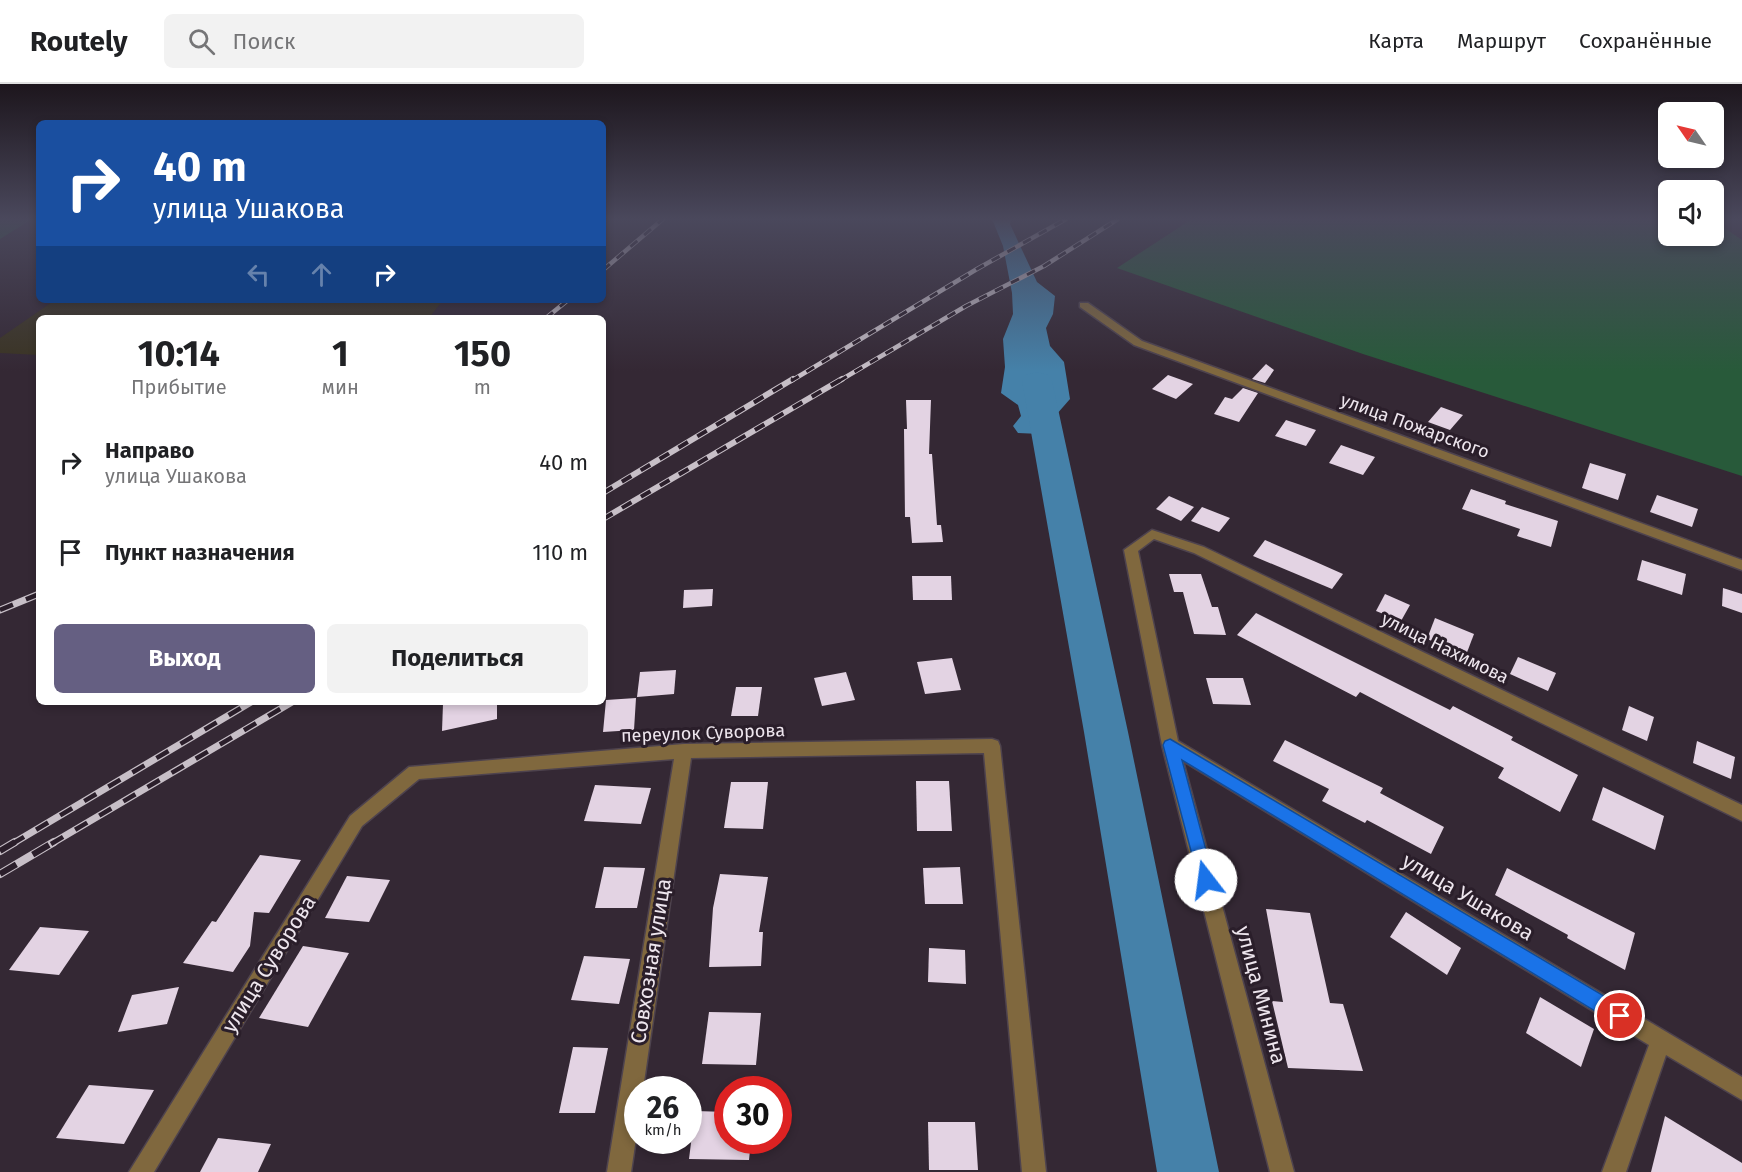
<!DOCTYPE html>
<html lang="ru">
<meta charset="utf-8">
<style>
:root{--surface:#fff;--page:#f2f2f2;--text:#202124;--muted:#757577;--line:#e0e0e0;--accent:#655f82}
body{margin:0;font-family:"Fira Sans",sans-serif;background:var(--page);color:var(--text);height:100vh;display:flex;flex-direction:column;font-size:22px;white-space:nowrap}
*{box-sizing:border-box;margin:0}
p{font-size:20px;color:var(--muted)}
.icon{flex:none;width:33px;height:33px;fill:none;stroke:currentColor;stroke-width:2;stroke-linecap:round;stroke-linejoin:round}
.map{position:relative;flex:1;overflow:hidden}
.drawer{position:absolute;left:36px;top:231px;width:570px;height:390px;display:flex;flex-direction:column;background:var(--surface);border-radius:9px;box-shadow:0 3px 9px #0003}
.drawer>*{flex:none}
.top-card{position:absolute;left:36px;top:36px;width:570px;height:183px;border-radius:9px;box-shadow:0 3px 9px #0003;background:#1a4fa0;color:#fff;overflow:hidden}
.needle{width:39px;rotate:304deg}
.fabs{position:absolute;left:1658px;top:18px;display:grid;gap:12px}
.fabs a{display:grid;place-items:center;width:66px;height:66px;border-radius:9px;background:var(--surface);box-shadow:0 3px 9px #0003;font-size:30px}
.speed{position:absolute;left:624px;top:992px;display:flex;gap:12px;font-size:30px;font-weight:700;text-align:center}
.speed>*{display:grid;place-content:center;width:78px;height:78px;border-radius:50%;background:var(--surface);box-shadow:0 3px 9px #0003;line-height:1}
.speed small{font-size:15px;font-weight:400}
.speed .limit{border:9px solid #d22;background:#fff;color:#111}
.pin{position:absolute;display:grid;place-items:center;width:51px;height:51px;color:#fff;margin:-26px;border:3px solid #fff;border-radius:50%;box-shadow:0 2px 6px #0007}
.me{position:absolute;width:66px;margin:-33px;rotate:345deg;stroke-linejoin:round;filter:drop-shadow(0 0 4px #0008)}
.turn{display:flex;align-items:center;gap:21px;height:126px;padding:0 18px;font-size:27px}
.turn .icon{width:78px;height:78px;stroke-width:2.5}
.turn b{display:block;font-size:42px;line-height:51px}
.lanes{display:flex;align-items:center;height:57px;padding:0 18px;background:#0003;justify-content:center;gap:30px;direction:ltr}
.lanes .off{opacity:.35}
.eta{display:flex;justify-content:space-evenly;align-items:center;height:102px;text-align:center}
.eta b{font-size:36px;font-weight:700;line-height:42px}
.cta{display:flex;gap:12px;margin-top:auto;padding:12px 18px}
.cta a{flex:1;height:69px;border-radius:9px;background:var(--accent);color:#fff;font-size:24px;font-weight:700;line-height:69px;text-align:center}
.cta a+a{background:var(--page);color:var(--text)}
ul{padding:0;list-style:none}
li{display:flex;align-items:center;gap:18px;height:90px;padding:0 18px}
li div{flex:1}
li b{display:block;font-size:22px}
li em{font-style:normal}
header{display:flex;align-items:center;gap:36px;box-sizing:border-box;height:84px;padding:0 30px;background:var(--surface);border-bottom:2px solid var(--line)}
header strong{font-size:28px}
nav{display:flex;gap:33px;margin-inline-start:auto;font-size:21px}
.search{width:420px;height:54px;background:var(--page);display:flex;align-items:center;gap:15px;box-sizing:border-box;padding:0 21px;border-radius:9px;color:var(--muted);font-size:22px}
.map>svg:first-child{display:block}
.industrial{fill:#3a3322}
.green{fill:#285a3a}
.water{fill:#4581a9}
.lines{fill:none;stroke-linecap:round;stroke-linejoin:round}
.river{fill:#4581a9;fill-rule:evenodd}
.building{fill:#e3d3e3}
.minor-casing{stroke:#4e434e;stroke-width:3}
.minor{fill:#80683e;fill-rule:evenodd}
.rail-far3-casing{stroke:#c7bfc7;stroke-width:4.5}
.rail-far2-casing{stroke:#c7bfc7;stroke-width:6}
.rail-far1-casing{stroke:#c7bfc7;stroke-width:7}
.rail-casing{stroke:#c7bfc7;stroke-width:8}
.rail-far3{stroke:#2a1e2a;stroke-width:3;stroke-dasharray:9;stroke-linecap:butt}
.rail-far2{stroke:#2a1e2a;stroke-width:4;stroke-dasharray:11;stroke-linecap:butt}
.rail-far1{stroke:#2a1e2a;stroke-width:4.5;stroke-dasharray:14;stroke-linecap:butt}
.rail{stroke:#2a1e2a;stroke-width:6;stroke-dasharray:19;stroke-linecap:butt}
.route{fill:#1a73e8;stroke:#114b97;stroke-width:1.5}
.labels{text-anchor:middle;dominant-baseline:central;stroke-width:6;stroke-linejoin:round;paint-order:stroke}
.street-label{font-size:18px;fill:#eee6ee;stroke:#2a1e2a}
.near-street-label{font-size:21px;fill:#eee6ee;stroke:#2a1e2a}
</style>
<header>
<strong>Routely</strong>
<div class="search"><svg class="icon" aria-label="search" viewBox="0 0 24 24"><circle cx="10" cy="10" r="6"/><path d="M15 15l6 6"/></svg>Поиск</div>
<nav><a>Карта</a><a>Маршрут</a><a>Сохранённые</a></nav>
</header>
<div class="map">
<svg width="1742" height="1088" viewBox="0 0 1742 1088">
<rect width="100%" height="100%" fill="#342834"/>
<!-- industrial -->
<path class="industrial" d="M 55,216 L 443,216 L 429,234 L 39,234 L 39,271 L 0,269 L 0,254 Z"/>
<!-- green -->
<g class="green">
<path d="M 0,135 L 32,135 L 0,155 Z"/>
<path d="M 1192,135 L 1668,135 L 1668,152 L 1713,152 L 1713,136 L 1742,156 L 1742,392 L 1363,270 L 1117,184 Z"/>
</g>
<!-- water -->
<path class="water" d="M 992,135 L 1011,135 L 1010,140 L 1037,198 L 1055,212 L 1053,230 L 1046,244 L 1050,262 L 1064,278 L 1070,315 L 1056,331 L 1063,351 L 1018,349 L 1013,342 L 1021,332 L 1018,321 L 1001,309 L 1005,283 L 1003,255 L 1013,230 L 1012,209 L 1003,162 Z"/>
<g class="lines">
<!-- river -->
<path class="river" d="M 1037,288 L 1048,291 L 1052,297 L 1128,648 L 1219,1088 L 1157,1088 L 1084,648 L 1022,297 L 1026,291 Z"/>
</g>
<!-- building -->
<g class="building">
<path d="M 1266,280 L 1274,286 L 1265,299 L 1252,295 Z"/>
<path d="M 1168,291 L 1193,300 L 1176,315 L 1152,305 Z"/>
<path d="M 1243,304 L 1258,309 L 1239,338 L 1214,330 L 1225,313 L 1232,315 Z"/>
<path d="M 906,316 L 931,316 L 929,370 L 932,370 L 937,441 L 941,441 L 943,458 L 912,459 L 910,433 L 905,433 L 904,345 L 907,345 Z"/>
<path d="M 1441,323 L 1463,331 L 1450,346 L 1428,338 Z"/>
<path d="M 1286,336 L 1316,346 L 1306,362 L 1275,352 Z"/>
<path d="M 1341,361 L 1375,373 L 1363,391 L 1329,379 Z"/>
<path d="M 1590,379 L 1626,390 L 1618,416 L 1582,404 Z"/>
<path d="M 1471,405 L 1506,417 L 1505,420 L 1558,437 L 1551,463 L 1517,452 L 1520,445 L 1462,425 Z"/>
<path d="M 1657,411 L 1698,425 L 1692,443 L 1650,428 Z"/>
<path d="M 1169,412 L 1194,423 L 1181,437 L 1156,425 Z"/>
<path d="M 1202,423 L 1230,434 L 1219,448 L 1191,437 Z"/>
<path d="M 1265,456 L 1316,478 L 1343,490 L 1332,505 L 1253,472 Z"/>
<path d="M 1642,476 L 1686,490 L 1682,511 L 1637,496 Z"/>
<path d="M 1169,490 L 1201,490 L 1212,523 L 1218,523 L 1226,551 L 1194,550 L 1183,508 L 1174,508 Z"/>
<path d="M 912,492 L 951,492 L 952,516 L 913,516 Z"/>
<path d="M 1723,504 L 1742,510 L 1742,529 L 1722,522 Z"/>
<path d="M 713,505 L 712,522 L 683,524 L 684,506 Z"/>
<path d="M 1385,510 L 1410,521 L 1401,537 L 1376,527 Z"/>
<path d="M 1256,529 L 1450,626 L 1453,622 L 1513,653 L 1511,656 L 1578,691 L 1560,728 L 1498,694 L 1504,684 L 1360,608 L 1356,613 L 1237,551 Z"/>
<path d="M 1435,534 L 1474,550 L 1466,571 L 1427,555 Z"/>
<path d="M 1518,573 L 1556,589 L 1548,607 L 1510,590 Z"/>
<path d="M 952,574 L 961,606 L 925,610 L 917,578 Z"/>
<path d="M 676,586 L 674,610 L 637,613 L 640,588 Z"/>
<path d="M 846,588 L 855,616 L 822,622 L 814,594 Z"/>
<path d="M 1206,594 L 1243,594 L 1251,621 L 1213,620 Z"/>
<path d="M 736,603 L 762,603 L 758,632 L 731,632 Z"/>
<path d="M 636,614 L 634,646 L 603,648 L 606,616 Z"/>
<path d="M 455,618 L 497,618 L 497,635 L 442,647 L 443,620 Z"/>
<path d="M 1629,622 L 1654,633 L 1647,657 L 1622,646 Z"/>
<path d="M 1285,656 L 1383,704 L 1380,709 L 1444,743 L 1431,770 L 1367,736 L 1365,739 L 1322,717 L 1329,705 L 1273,677 Z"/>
<path d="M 1697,657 L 1735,673 L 1731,695 L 1693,679 Z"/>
<path d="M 916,697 L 949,697 L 952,747 L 917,747 Z"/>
<path d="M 731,698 L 768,698 L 763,745 L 724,744 Z"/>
<path d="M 595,701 L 651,704 L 641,740 L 584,737 Z"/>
<path d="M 1603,703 L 1664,732 L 1655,766 L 1592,736 Z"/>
<path d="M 260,771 L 301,776 L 269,829 L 254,828 L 250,862 L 233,888 L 183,879 L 212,837 L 216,838 Z"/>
<path d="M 604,783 L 645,784 L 637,824 L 595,824 Z"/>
<path d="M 960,783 L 963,820 L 925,820 L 923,784 Z"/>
<path d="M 1507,784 L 1635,849 L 1625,886 L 1567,854 L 1568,851 L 1495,811 Z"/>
<path d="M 720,790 L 768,793 L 759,848 L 763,848 L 761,882 L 709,883 L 713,824 Z"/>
<path d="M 347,792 L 390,796 L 369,838 L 325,834 Z"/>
<path d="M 1266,825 L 1310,829 L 1330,919 L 1343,920 L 1363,987 L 1288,984 L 1272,917 L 1283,918 Z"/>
<path d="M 1406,828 L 1461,864 L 1447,891 L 1390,853 Z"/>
<path d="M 40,843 L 89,847 L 59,891 L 9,886 Z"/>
<path d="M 303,862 L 349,869 L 308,943 L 259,934 Z"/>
<path d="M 929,864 L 965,866 L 966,900 L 928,898 Z"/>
<path d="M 584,872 L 630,875 L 619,920 L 571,916 Z"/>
<path d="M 179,903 L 167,940 L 118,948 L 132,911 Z"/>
<path d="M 1540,913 L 1594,945 L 1581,983 L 1526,949 Z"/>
<path d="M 709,928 L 761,929 L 756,981 L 702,980 Z"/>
<path d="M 573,963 L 608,964 L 595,1029 L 559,1029 Z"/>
<path d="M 89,1001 L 154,1006 L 124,1060 L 56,1054 Z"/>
<path d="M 695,1027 L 728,1028 L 728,1056 L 751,1056 L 749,1076 L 689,1075 Z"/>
<path d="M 1665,1032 L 1742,1079 L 1742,1088 L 1651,1088 Z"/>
<path d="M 928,1038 L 975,1038 L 978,1086 L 929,1086 Z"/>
<path d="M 218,1054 L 271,1060 L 258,1088 L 200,1088 Z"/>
</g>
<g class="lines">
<defs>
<g id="minor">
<path d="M 1080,219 L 1088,219 L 1142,257 L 1742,476 L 1742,486 L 1134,261 L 1080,223 Z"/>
<path d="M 1152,446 L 1204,463 L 1742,721 L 1742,737 L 1194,469 L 1154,455 L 1138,467 L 1178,657 L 1742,993 L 1742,1016 L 1666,971 L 1626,1088 L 1602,1088 L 1649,961 L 1183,677 L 1294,1088 L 1270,1088 L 1162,661 L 1124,466 Z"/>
<path d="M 992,655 L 998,657 L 1000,662 L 1046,1088 L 1022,1088 L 984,669 L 691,674 L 643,1005 L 638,1005 L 638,1041 L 631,1088 L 607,1088 L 674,675 L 419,695 L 362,742 L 154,1088 L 129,1088 L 350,732 L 409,683 L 684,660 Z"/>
</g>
</defs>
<!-- minor casing -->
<use href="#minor" class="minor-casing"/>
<!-- minor -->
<use href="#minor" class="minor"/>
<defs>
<g id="rail-far3">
<path d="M 603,186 L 663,135"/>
<path d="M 546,234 L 568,216"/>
<path d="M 791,297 L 977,185 L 1066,135"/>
<path d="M 839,297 L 966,222 L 1044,182 L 1118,135"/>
</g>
<g id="rail-far2">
<path d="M 603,409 L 793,295"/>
<path d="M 603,435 L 842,295"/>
</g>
<g id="rail-far1">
<path d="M 0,526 L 39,510"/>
<path d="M 12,760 L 251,618"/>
<path d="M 51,760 L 292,618"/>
</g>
<g id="rail">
<path d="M 0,767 L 15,758"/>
<path d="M 0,790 L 54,758"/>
</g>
</defs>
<!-- rail-far3 casing -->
<use href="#rail-far3" class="rail-far3-casing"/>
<!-- rail-far2 casing -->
<use href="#rail-far2" class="rail-far2-casing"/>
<!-- rail-far1 casing -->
<use href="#rail-far1" class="rail-far1-casing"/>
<!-- rail casing -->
<use href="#rail" class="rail-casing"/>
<!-- rail-far3 -->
<use href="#rail-far3" class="rail-far3"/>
<!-- rail-far2 -->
<use href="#rail-far2" class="rail-far2"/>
<!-- rail-far1 -->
<use href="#rail-far1" class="rail-far1"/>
<!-- rail -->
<use href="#rail" class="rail"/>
</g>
<!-- sky -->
<linearGradient id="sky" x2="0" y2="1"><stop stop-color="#1d161d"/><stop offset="0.47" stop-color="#4a485c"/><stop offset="1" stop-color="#4a485c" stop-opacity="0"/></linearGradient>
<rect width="1742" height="287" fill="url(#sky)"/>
<!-- route -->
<path class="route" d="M 1170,655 L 1626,925 L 1629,932 L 1626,938 L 1620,941 L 1613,938 L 1182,676 L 1214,796 L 1212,801 L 1206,804 L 1200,801 L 1163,661 L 1165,657 Z"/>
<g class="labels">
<!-- street labels -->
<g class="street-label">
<text transform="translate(1415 342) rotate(20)">улица Пожарского</text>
<text transform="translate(1445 564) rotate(26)">улица Нахимова</text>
<text transform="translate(703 649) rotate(-2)">переулок Суворова</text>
</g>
<!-- near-street labels -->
<g class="near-street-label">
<text transform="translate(1468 813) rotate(31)">улица Ушакова</text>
<text transform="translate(651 877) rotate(-81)">Совхозная улица</text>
<text transform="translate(269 880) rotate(-58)">улица Суворова</text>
<text transform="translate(1261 911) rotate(75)">улица Минина</text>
</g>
</g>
</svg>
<div class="fabs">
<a><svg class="needle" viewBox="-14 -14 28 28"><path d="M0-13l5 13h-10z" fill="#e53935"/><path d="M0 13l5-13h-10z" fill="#757577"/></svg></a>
<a><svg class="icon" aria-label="sound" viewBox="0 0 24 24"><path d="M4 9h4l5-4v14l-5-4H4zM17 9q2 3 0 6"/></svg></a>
</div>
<div class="speed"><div>26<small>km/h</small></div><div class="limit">30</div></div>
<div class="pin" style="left:1620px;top:932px;background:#d93025"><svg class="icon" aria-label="arrive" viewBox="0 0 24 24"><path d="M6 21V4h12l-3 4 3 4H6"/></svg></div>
<svg class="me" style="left:1206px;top:796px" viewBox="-20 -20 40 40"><circle r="19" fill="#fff"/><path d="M0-13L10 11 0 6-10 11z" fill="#1a73e8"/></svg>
<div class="top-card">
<div class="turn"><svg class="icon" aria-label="right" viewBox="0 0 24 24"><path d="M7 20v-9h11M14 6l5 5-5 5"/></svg><div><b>40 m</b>улица Ушакова</div></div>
<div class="lanes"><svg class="icon off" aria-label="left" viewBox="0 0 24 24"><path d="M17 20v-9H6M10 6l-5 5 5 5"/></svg><svg class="icon off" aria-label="ahead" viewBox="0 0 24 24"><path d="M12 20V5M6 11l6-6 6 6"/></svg><svg class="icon" aria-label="right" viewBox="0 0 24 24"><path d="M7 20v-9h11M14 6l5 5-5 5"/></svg></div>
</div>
<section class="drawer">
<div class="eta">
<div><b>10:14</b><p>Прибытие</p></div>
<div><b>1</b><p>мин</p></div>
<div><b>150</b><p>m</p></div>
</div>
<ul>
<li><svg class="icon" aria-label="right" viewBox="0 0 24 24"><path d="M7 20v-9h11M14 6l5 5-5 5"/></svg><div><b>Направо</b><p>улица Ушакова</p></div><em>40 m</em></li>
<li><svg class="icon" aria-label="arrive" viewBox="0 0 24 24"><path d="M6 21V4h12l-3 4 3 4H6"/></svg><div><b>Пункт назначения</b></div><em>110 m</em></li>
</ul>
<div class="cta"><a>Выход</a><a>Поделиться</a></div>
</section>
</div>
